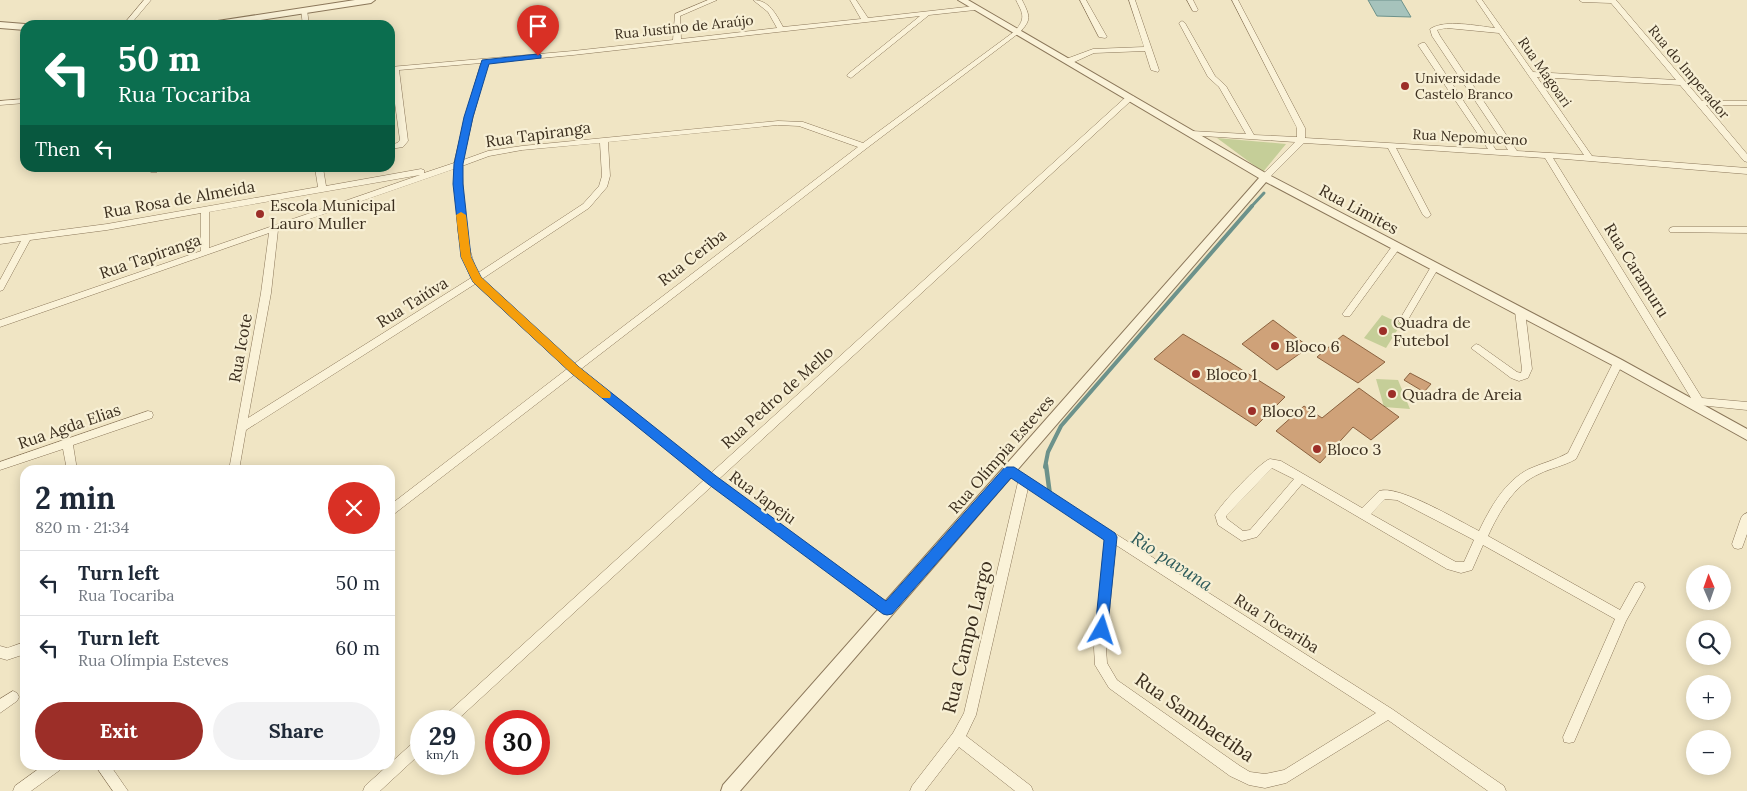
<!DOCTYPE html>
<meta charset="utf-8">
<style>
:root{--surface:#fff;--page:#f2f2f3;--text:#1f2937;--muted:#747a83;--line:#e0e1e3;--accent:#9c2e28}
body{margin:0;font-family:Lora,serif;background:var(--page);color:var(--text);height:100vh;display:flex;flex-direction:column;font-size:19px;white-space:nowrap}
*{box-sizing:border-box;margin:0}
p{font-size:16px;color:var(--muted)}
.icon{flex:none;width:28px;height:28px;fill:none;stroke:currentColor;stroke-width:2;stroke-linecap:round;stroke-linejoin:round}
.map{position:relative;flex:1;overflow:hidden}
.panel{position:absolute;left:20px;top:465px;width:375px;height:305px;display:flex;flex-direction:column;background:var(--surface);border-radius:15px;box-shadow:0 2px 12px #0003}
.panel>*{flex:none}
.top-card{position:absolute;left:20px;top:20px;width:375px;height:152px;border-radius:15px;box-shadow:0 2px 12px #0003;background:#0b6e4f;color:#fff;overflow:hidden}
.needle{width:32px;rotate:358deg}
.tools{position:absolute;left:1686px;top:565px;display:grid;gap:10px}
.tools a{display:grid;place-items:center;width:45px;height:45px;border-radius:50%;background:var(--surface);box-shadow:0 2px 12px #0003;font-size:25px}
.speed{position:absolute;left:410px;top:710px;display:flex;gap:10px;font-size:25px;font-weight:700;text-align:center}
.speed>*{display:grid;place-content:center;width:65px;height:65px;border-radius:50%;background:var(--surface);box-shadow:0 2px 12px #0003;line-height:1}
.speed small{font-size:12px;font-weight:400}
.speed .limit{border:8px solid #d22;background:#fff;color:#111}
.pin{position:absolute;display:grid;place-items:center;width:42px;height:42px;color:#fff;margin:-51px -21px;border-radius:50% 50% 50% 0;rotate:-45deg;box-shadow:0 0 5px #0007}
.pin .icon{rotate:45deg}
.me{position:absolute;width:55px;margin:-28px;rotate:6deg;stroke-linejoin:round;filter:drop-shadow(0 0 4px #0008)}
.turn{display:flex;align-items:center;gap:18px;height:105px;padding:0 15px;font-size:22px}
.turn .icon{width:65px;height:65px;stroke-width:2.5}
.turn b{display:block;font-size:35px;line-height:42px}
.then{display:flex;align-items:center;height:48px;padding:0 15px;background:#0003;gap:10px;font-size:19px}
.round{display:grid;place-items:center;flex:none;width:52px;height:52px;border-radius:26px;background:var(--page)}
.overview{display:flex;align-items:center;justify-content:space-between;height:85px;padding:0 15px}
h1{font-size:30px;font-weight:800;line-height:38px}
.primary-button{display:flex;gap:10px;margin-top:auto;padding:10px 15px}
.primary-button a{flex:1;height:58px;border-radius:30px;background:var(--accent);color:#fff;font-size:20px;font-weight:800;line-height:58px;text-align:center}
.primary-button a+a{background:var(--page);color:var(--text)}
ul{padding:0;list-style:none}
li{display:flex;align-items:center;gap:15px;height:65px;padding:0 15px;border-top:1px solid var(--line)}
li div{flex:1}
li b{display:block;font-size:19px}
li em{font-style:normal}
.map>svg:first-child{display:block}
.green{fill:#c5ce98}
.water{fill:#a6c3bc;stroke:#6c928b}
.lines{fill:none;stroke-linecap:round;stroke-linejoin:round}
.stream-far2{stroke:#6c928b;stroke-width:3}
.stream-far1{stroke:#6c928b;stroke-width:4}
.stream{stroke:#6c928b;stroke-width:4.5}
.building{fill:#cfa279;stroke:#8b623f}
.minor-casing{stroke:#8b775a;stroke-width:1}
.tertiary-casing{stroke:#8b775a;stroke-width:2}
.minor{fill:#faf2d8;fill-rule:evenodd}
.tertiary{fill:#faf2d8;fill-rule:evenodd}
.route{fill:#1a73e8;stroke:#114b97}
.slow{fill:#f59e0b}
.poi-dot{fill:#9c2e28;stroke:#f7efd4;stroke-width:2}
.labels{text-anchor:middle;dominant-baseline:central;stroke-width:4.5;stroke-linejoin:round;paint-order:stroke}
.far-street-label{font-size:14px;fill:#3b2e1e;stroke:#f7efd4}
.far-poi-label{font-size:14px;fill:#3b2e1e;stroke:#f7efd4;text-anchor:start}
.street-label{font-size:16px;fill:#3b2e1e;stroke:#f7efd4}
.poi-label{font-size:16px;fill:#3b2e1e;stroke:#f7efd4;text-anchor:start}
.water-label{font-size:18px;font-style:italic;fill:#2d5b5b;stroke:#f7efd4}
.near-street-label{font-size:19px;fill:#3b2e1e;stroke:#f7efd4}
</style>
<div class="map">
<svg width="1747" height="791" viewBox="0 0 1747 791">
<rect width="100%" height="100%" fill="#f0e5c4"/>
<!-- green -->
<g class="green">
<path d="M 1217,138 L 1286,144 L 1263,172 Z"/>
<path d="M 1382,315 L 1401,324 L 1386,348 L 1364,338 Z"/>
<path d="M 1376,379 L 1398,380 L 1410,409 L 1384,407 Z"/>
</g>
<!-- water -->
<path class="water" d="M 1368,0 L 1401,0 L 1411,17 L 1377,16 Z"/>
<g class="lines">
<!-- stream-far2 -->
<path class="stream-far2" d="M 1251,207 L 1264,193"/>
<!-- stream-far1 -->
<path class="stream-far1" d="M 1045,467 L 1048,452 L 1061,426 L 1252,206"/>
<!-- stream -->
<path class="stream" d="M 1046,465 L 1050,495"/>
</g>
<!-- building -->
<g class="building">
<path d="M 1273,320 L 1309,347 L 1277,370 L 1242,344 Z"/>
<path d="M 1183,334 L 1228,361 L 1285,397 L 1256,426 L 1154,359 Z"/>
<path d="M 1343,335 L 1385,362 L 1358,383 L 1317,357 Z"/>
<path d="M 1410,373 L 1431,384 L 1424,392 L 1404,380 Z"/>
<path d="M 1359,388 L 1399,417 L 1371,440 L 1353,427 L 1320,463 L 1276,431 L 1304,406 L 1322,418 Z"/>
</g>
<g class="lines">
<defs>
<g id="minor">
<path d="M 144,0 L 151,0 L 130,25 L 123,25 Z"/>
<path d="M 708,0 L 717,0 L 680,16 L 681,39 L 777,28 L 768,12 L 753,0 C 769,0 776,14 783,27 L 861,19 L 850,0 L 856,0 L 868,18 L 975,6 L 978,8 L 975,10 L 929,15 L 851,78 L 847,76 L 848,74 L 920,16 L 573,55 L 488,63 L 473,117 L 463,160 L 488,151 L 522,146 L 778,121 L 803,122 L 863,143 L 1015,31 C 1026,18 1023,14 1016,0 L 1022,0 C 1030,16 1032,20 1019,33 L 867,148 L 581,369 L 711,473 L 1127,96 L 1133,96 L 1134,98 L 719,479 L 891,605 L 893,609 L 891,613 L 887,614 L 883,613 L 712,486 L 456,721 L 441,721 L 443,717 L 704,480 L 574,375 L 394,514 L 390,516 L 390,505 L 567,369 L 475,284 L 246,430 L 239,470 L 229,470 L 261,293 L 269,233 L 0,327 L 0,320 L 201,251 L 201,213 L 107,230 L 30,240 L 3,290 L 0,291 L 0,280 L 21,241 L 0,244 L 0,238 L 107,224 L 318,187 L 315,168 L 323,168 L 326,186 L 421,169 L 424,170 L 424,173 L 454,163 L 465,117 L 481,63 L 399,70 L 408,141 L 403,147 L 390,149 L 390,145 L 397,143 L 400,140 L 390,67 L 573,51 L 673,40 L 675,14 ZM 778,125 L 799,126 L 858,147 L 574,364 L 482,279 L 589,208 L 607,187 L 610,176 L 608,142 ZM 600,143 L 602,176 L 599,186 L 583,204 L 478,273 C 463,240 464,202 462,166 L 489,156 L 522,150 ZM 454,169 L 458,231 L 462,257 L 471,278 L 248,418 L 271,293 L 278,230 ZM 420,175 L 209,248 L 209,212 Z"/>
<path d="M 1080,0 L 1086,0 L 1107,37 L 1105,38 L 1099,37 Z"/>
<path d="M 1129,0 L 1135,0 L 1159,70 L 1158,72 L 1151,70 L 1145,51 L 1094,53 L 1072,63 L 1066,63 L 1066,59 L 1093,49 L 1144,47 Z"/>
<path d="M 1187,0 L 1193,0 L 1198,10 L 1197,11 L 1193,11 Z"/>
<path d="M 1232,0 L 1238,0 L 1305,128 L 1305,138 L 1488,149 L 1418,45 L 1422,43 L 1425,43 L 1496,150 L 1508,150 L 1432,36 L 1430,29 C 1445,19 1477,26 1495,28 L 1476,0 L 1482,0 L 1533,72 L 1676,80 L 1611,3 L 1582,2 L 1579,0 L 1616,0 L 1702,101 L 1747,101 L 1747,105 L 1706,105 L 1747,154 L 1747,162 L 1744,161 L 1680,85 L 1537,77 L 1592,156 L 1747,168 L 1747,174 L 1553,158 L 1702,398 L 1747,402 L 1747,410 L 1689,404 L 1688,401 L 1691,398 L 1545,158 L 1396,148 L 1431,215 L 1427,218 L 1423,215 L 1388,148 L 1304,143 L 1268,179 L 1262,179 L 1262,175 L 1295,142 L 1188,135 L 1188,131 L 1191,131 L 1246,134 L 1219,87 L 1208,77 L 1179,23 L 1182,21 L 1185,23 L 1215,76 L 1226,86 L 1254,135 L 1297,137 L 1297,128 ZM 1447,28 L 1499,33 L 1584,155 L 1517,151 L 1440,36 L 1437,30 Z"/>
<path d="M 304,8 L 307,10 L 309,25 L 303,25 L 301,10 Z"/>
<path d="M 25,99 L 25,103 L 0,105 L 0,101 Z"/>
<path d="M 151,168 L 159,168 L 157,172 L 151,172 Z"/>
<path d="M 1673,227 L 1747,227 L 1747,233 L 1670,232 L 1669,230 L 1670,228 Z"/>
<path d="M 1396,244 L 1400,247 L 1399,249 L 1350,316 L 1344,316 L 1342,314 L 1344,312 L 1393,245 Z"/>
<path d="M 1435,264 L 1439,267 L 1406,323 L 1400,323 L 1398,321 L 1400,319 L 1432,265 Z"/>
<path d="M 1520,308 L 1525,311 L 1532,369 L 1528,378 L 1519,381 L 1511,378 L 1471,348 L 1476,344 L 1479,345 L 1517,372 L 1521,373 L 1522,369 L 1515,311 Z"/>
<path d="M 1618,359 L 1623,363 L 1576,459 C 1564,466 1551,468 1539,474 C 1514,485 1499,512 1488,536 L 1620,610 L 1635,583 L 1639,582 L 1643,583 L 1645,587 L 1626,621 L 1574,742 L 1569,743 L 1564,742 L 1563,737 L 1615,619 L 1483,545 L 1472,570 L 1461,573 L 1447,569 L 1302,484 L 1257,537 L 1242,541 L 1218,525 L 1215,515 C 1220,505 1260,462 1270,459 L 1281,461 L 1362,508 L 1379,491 C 1398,484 1459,521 1479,531 C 1490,508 1505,481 1529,469 C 1542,463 1556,460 1568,453 L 1613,363 ZM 1272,468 L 1294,479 L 1250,530 L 1243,531 L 1227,519 L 1226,516 ZM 1385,499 L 1397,500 L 1474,540 L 1464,562 L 1456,562 L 1445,556 L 1371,514 Z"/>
<path d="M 148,411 L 152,412 L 153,415 L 152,418 L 73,445 L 77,470 L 67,470 L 63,449 L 0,470 L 0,462 Z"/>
<path d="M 1010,467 L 1392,709 L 1504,786 L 1506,791 L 1488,791 L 1388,720 L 1286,783 L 1265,788 L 1249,785 L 1230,776 L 1109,688 L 1095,665 L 1094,648 L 1105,538 L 1028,488 L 976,715 L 966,736 L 1031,786 L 1033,791 L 1015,791 L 959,747 L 925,791 L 910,791 L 912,786 L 953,733 L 964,713 L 1018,482 L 1006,474 L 1005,471 L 1006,468 ZM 1116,545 L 1376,713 L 1284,770 L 1265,774 L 1250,772 L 1240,766 L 1117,680 L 1107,663 L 1106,648 Z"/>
<path d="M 1747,513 L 1747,534 L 1742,548 L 1738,549 L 1734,548 L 1732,544 L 1741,518 L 1743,515 Z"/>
<path d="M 25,642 L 25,654 L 7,660 L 0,658 L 0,646 L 7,648 Z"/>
<path d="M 13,691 L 17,693 L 19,697 L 17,701 L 0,713 L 0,699 Z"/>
<path d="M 421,739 L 421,753 L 380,791 L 363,791 L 365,786 L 416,740 Z"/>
<path d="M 44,765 L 62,765 L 60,770 L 31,791 L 13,791 L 15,786 Z"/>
<path d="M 95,765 L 110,765 L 128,791 L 113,791 Z"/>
</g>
<g id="tertiary">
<path d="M 355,0 L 375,0 L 371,3 L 228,25 L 207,25 L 211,22 Z"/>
<path d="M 958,0 L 968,0 L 1269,175 L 1622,360 L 1747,429 L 1747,440 L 1614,366 L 1266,182 L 740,791 L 721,791 L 723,785 L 1259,178 Z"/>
<path d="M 0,22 L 25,24 L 27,25 L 25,25 L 25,30 L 0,28 Z"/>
</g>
</defs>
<!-- minor casing -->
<use href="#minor" class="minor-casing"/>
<!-- tertiary casing -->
<use href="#tertiary" class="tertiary-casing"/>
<!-- minor -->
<use href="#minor" class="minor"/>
<!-- tertiary -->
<use href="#tertiary" class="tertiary"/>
</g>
<!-- route -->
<path class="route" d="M 538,54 L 541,55 L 541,58 L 489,64 L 473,117 L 463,164 L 463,184 L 471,257 L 481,277 L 579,367 L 716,476 L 886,601 L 1005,467 L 1014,467 L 1115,533 L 1117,537 L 1107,634 L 1102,636 L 1097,634 L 1095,630 L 1104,540 L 1011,478 L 892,614 L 887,615 L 883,614 L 708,484 L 571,373 L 473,282 L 461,257 L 453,184 L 454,164 L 464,117 L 482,60 Z"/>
<!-- slow -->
<path class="slow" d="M 461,212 L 466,215 L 471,257 L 481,277 L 579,367 L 610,392 L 611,395 L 610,398 L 602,398 L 571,373 L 473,282 L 461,257 L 456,215 Z"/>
<!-- markers -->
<g class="poi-dot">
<circle cx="1405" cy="86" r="5"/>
<circle cx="260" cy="214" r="5"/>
<circle cx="1383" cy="331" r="5"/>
<circle cx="1275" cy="346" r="5"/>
<circle cx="1196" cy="374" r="5"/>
<circle cx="1392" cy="394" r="5"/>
<circle cx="1252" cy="411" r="5"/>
<circle cx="1317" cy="449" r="5"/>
</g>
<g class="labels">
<!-- far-street labels -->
<g class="far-street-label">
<text transform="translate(684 27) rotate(-6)">Rua Justino de Araújo</text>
<text transform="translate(1545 72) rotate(55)">Rua Magoari</text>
<text transform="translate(1689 72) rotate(50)">Rua do Imperador</text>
<text transform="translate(1470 137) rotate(3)">Rua Nepomuceno</text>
</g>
<!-- far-poi labels -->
<g class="far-poi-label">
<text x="1415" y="78">Universidade<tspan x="1415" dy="16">Castelo Branco</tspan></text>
</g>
<!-- street labels -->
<g class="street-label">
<text transform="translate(538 134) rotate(-8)">Rua Tapiranga</text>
<text transform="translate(179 199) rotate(-10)">Rua Rosa de Almeida</text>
<text transform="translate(1359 209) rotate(28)">Rua Limites</text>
<text transform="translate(150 256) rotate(-19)">Rua Tapiranga</text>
<text transform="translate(692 257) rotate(-38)">Rua Ceriba</text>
<text transform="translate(1637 270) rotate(58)">Rua Caramuru</text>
<text transform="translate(412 302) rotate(-32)">Rua Taiúva</text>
<text transform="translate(240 348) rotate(-80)">Rua Icote</text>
<text transform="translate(777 397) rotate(-42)">Rua Pedro de Mello</text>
<text transform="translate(69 426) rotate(-19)">Rua Agda Elias</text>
<text transform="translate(1001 454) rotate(-49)">Rua Olímpia Esteves</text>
<text transform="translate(763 497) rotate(36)">Rua Japeju</text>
<text transform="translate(1277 623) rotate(32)">Rua Tocariba</text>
</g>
<!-- poi labels -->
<g class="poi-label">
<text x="270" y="205">Escola Municipal<tspan x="270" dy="18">Lauro Muller</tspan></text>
<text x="1393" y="322">Quadra de<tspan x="1393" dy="18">Futebol</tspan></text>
<text x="1285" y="346">Bloco 6</text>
<text x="1206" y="374">Bloco 1</text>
<text x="1402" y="394">Quadra de Areia</text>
<text x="1262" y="411">Bloco 2</text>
<text x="1327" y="449">Bloco 3</text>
</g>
<!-- water labels -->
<g class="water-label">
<text transform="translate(1172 561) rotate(33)">Rio pavuna</text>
</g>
<!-- near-street labels -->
<g class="near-street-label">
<text transform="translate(967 637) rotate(-76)">Rua Campo Largo</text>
<text transform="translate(1195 717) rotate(35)">Rua Sambaetiba</text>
</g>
</g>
</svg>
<div class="tools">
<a><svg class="needle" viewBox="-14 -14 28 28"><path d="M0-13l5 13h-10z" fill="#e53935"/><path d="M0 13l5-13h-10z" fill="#747a83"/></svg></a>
<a><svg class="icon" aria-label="search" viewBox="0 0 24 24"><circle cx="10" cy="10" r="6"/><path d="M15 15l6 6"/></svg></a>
<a>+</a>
<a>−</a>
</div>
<div class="speed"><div>29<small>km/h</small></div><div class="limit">30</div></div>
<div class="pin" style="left:538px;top:56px;background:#d93025"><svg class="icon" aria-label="arrive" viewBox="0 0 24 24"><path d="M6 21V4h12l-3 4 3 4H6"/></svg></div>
<svg class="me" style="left:1102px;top:630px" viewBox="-20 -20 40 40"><path d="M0-17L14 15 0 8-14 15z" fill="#1a73e8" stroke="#fff" stroke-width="4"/></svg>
<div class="top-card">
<div class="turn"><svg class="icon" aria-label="left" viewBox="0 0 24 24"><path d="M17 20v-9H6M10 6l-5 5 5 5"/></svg><div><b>50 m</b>Rua Tocariba</div></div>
<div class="then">Then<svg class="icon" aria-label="left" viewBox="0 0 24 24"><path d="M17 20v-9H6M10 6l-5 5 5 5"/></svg></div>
</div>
<section class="panel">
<div class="overview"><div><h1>2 min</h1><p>820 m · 21:34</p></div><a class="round" style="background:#d93025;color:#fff"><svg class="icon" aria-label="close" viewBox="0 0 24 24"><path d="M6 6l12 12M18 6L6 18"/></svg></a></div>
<ul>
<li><svg class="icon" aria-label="left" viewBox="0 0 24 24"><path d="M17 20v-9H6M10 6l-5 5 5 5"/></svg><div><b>Turn left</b><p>Rua Tocariba</p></div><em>50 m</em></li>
<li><svg class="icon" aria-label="left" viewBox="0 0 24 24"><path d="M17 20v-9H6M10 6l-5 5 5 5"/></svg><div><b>Turn left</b><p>Rua Olímpia Esteves</p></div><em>60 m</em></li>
</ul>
<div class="primary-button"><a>Exit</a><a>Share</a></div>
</section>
</div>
